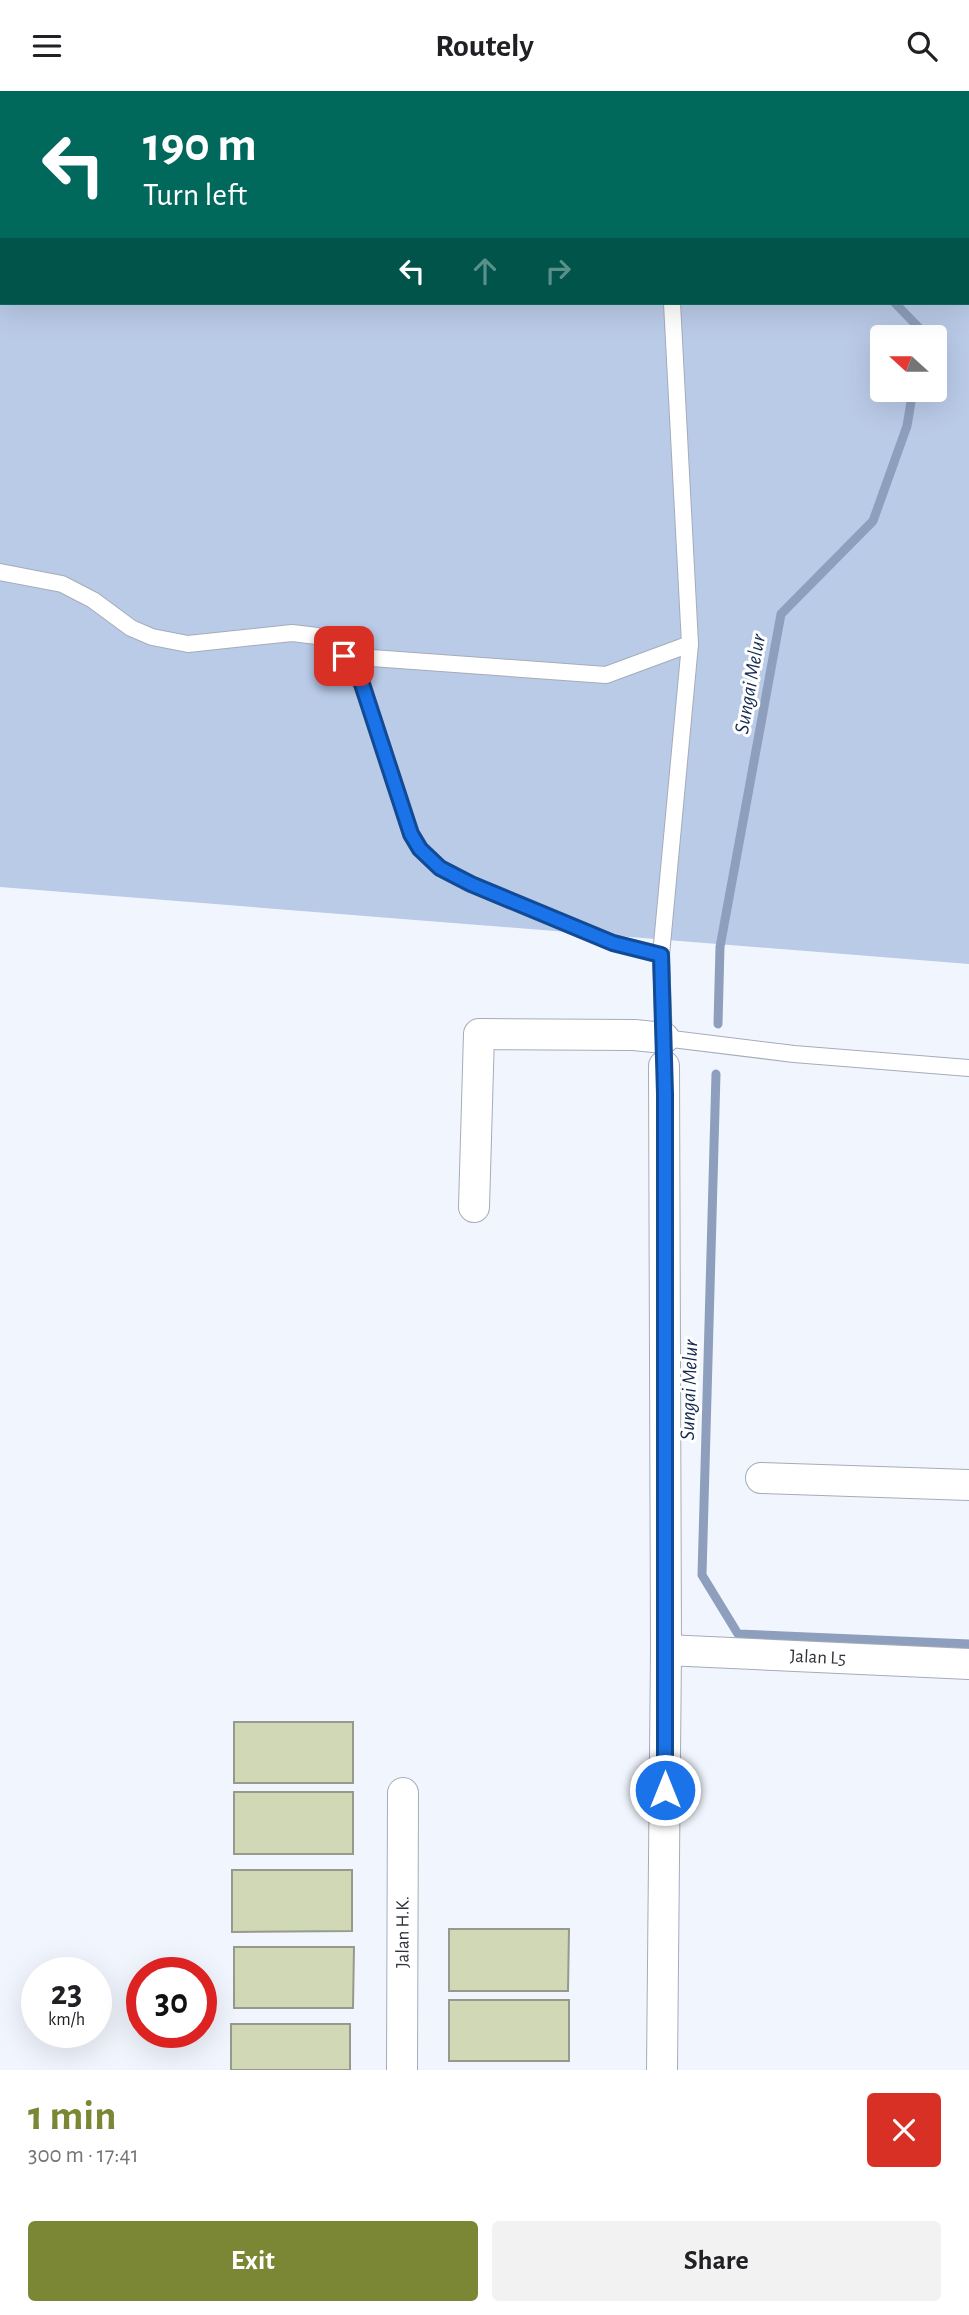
<!DOCTYPE html>
<meta charset="utf-8">
<style>
:root{--surface:#fff;--page:#f2f2f2;--text:#202124;--muted:#757577;--accent:#7b8734}
body{margin:0;font-family:"Alegreya Sans",sans-serif;background:var(--page);color:var(--text);height:100vh;display:flex;flex-direction:column;font-size:26px;white-space:nowrap}
*{box-sizing:border-box;margin:0}
p{font-size:23px;color:var(--muted)}
.icon{flex:none;width:38px;height:38px;fill:none;stroke:currentColor;stroke-width:2;stroke-linecap:round;stroke-linejoin:round}
.map{position:relative;height:1979px;overflow:hidden}
.panel{display:flex;flex-direction:column;background:var(--surface);flex:1}
.panel>*{flex:none}
.hud{position:absolute;left:0px;top:0px;width:970px;height:214px;box-shadow:0 7px 28px #0002;background:#00695c;color:#fff;overflow:hidden}
.needle{width:46px;rotate:291deg}
.tools{position:absolute;left:870px;top:234px;display:grid;gap:14px}
.tools a{display:grid;place-items:center;width:77px;height:77px;border-radius:7px;background:var(--surface);box-shadow:0 7px 28px #0002;font-size:35px}
.speed{position:absolute;left:21px;top:1866px;display:flex;gap:14px;font-size:35px;font-weight:700;text-align:center}
.speed>*{display:grid;place-content:center;width:91px;height:91px;border-radius:50%;background:var(--surface);box-shadow:0 7px 28px #0002;line-height:1}
.speed small{font-size:18px;font-weight:400}
.speed .limit{border:10px solid #d22;background:#fff;color:#111}
.pin{position:absolute;display:grid;place-items:center;width:60px;height:60px;color:#fff;margin:-30px;border-radius:14px;box-shadow:0 4px 10px #0006}
.me{position:absolute;width:77px;margin:-38px;rotate:0deg;stroke-linejoin:round;filter:drop-shadow(0 0 5px #0008)}
.turn{display:flex;align-items:center;gap:24px;height:147px;padding:0 28px;font-size:32px}
.turn .icon{width:91px;height:91px;stroke-width:2.5}
.turn b{display:block;font-size:49px;line-height:60px}
.lanes{display:flex;align-items:center;height:66px;padding:0 28px;background:#0003;justify-content:center;gap:35px;direction:ltr}
.lanes .off{opacity:.35}
.round{display:grid;place-items:center;flex:none;width:74px;height:74px;border-radius:7px;background:var(--page)}
.overview{display:flex;align-items:center;justify-content:space-between;height:119px;padding:0 28px}
h1{font-size:42px;font-weight:700;line-height:52px;color:var(--accent)}
.button{display:flex;gap:14px;margin-top:auto;padding:14px 28px}
.button a{flex:1;height:80px;border-radius:7px;background:var(--accent);color:#fff;font-size:28px;font-weight:700;line-height:80px;text-align:center}
.button a+a{background:var(--page);color:var(--text)}
header{display:flex;justify-content:space-between;align-items:center;height:91px;padding:0 28px;background:var(--surface);font-size:32px;font-weight:700}
.map>svg:first-child{display:block}
.green{fill:#bacbe8;fill-rule:evenodd}
.lines{fill:none;stroke-linecap:round;stroke-linejoin:round}
.stream{stroke:#8e9fbd;stroke-width:9}
.building{fill:#d1d8b5;stroke:#96998b;stroke-width:2}
.service-casing{stroke:#a5acb9;stroke-width:18}
.minor-casing{stroke:#a5acb9;stroke-width:32}
.service{stroke:#fff;stroke-width:16}
.minor{stroke:#fff;stroke-width:30}
.route-casing{stroke:#114b97;stroke-width:18}
.route{stroke:#1a73e8;stroke-width:12}
.labels{text-anchor:middle;dominant-baseline:central;stroke-width:6;stroke-linejoin:round;paint-order:stroke}
.street-label{font-size:19px;fill:#303339;stroke:#fff}
.water-label{font-size:21px;font-style:italic;fill:#12284f;stroke:#fff}
</style>
<header><svg class="icon" aria-label="menu" viewBox="0 0 24 24"><path d="M4 6h16M4 12h16M4 18h16"/></svg>Routely<svg class="icon" aria-label="search" viewBox="0 0 24 24"><circle cx="10" cy="10" r="6"/><path d="M15 15l6 6"/></svg></header>
<div class="map">
<svg width="969" height="1979" viewBox="0 0 969 1979">
<rect width="100%" height="100%" fill="#f1f6fe"/>
<!-- green -->
<path class="green" d="M 0,0 L 969,0 L 969,873 L 0,796 ZM 2,2 L 968,2 L 968,212 L 2,212 ZM 882,247 L 934,247 L 934,299 L 882,299 Z"/>
<g class="lines">
<!-- stream -->
<g class="stream">
<path d="M 819,2 L 819,0"/>
<path d="M 895,212 L 922,240 L 921,247"/>
<path d="M 718,933 L 720,856 L 781,523 L 873,430 L 907,335 L 913,299"/>
<path d="M 716,983 L 702,1484 L 738,1543 L 969,1553"/>
</g>
</g>
<!-- building -->
<g class="building">
<rect x="234" y="1631" width="119" height="61"/>
<rect x="234" y="1701" width="119" height="62"/>
<path d="M 232,1779 L 352,1779 L 352,1840 L 232,1841 Z"/>
<path d="M 449,1838 L 569,1838 L 568,1900 L 449,1900 Z"/>
<path d="M 234,1856 L 354,1856 L 353,1917 L 234,1917 Z"/>
<rect x="449" y="1909" width="120" height="61"/>
<rect x="231" y="1933" width="119" height="46"/>
</g>
<g class="lines">
<defs>
<g id="service">
<path d="M 104,0 L 105,2"/>
<path d="M 668,2 L 668,0"/>
<path d="M 0,126 L 2,126"/>
<path d="M 0,196 L 2,196"/>
<path d="M 0,481 L 62,493 L 93,509 L 131,537 L 152,546 L 188,553 L 292,542 L 317,545 L 344,565 L 362,593 L 411,743 L 420,758 L 440,777 L 471,793 L 613,852 L 661,864"/>
<path d="M 344,565 L 606,584 L 690,553"/>
<path d="M 664,947 L 794,963 L 969,977"/>
<path d="M 664,951 L 661,864 L 690,553 L 672,212"/>
</g>
<g id="minor">
<path d="M 474,1116 L 479,943 L 634,944 L 664,947"/>
<path d="M 761,1387 L 969,1394"/>
<path id="s1" d="M 666,1559 L 969,1573"/>
<path id="s2" d="M 402,1979 L 403,1702"/>
<path d="M 662,1979 L 666,1559 L 664,975"/>
</g>
</defs>
<!-- service casing -->
<use href="#service" class="service-casing"/>
<!-- minor casing -->
<use href="#minor" class="minor-casing"/>
<!-- service -->
<use href="#service" class="service"/>
<!-- minor -->
<use href="#minor" class="minor"/>
</g>
<g class="lines">
<defs>
<path id="route" d="M 344,565 L 362,593 L 411,743 L 420,758 L 440,777 L 471,793 L 613,852 L 661,864 L 665,1003 L 665,1699"/>
</defs>
<!-- route casing -->
<use href="#route" class="route-casing"/>
<!-- route -->
<use href="#route" class="route"/>
</g>
<g class="labels">
<!-- street labels -->
<g class="street-label">
<text stroke="none"><textPath href="#s1" startOffset="152">Jalan L5</textPath></text>
<text stroke="none"><textPath href="#s2" startOffset="138">Jalan H.K.</textPath></text>
</g>
<!-- water labels -->
<g class="water-label">
<text transform="translate(750 593) rotate(-80)">Sungai Melur</text>
<text transform="translate(689 1299) rotate(-88)">Sungai Melur</text>
</g>
</g>
</svg>
<div class="tools">
<a><svg class="needle" viewBox="-14 -14 28 28"><path d="M0-13l5 13h-10z" fill="#e53935"/><path d="M0 13l5-13h-10z" fill="#757577"/></svg></a>
</div>
<div class="speed"><div>23<small>km/h</small></div><div class="limit">30</div></div>
<div class="pin" style="left:344px;top:565px;background:#d93025"><svg class="icon" aria-label="arrive" viewBox="0 0 24 24"><path d="M6 21V4h12l-3 4 3 4H6"/></svg></div>
<svg class="me" style="left:665px;top:1699px" viewBox="-20 -20 40 40"><circle r="17" fill="#1a73e8" stroke="#fff" stroke-width="3"/><path d="M0-11L8 9 0 5-8 9z" fill="#fff"/></svg>
<div class="hud">
<div class="turn"><svg class="icon" aria-label="left" viewBox="0 0 24 24"><path d="M17 20v-9H6M10 6l-5 5 5 5"/></svg><div><b>190 m</b>Turn left</div></div>
<div class="lanes"><svg class="icon" aria-label="left" viewBox="0 0 24 24"><path d="M17 20v-9H6M10 6l-5 5 5 5"/></svg><svg class="icon off" aria-label="ahead" viewBox="0 0 24 24"><path d="M12 20V5M6 11l6-6 6 6"/></svg><svg class="icon off" aria-label="right" viewBox="0 0 24 24"><path d="M7 20v-9h11M14 6l5 5-5 5"/></svg></div>
</div>
</div>
<section class="panel">
<div class="overview"><div><h1>1 min</h1><p>300 m · 17:41</p></div><a class="round" style="background:#d93025;color:#fff"><svg class="icon" aria-label="close" viewBox="0 0 24 24"><path d="M6 6l12 12M18 6L6 18"/></svg></a></div>
<div class="button"><a>Exit</a><a>Share</a></div>
</section>
